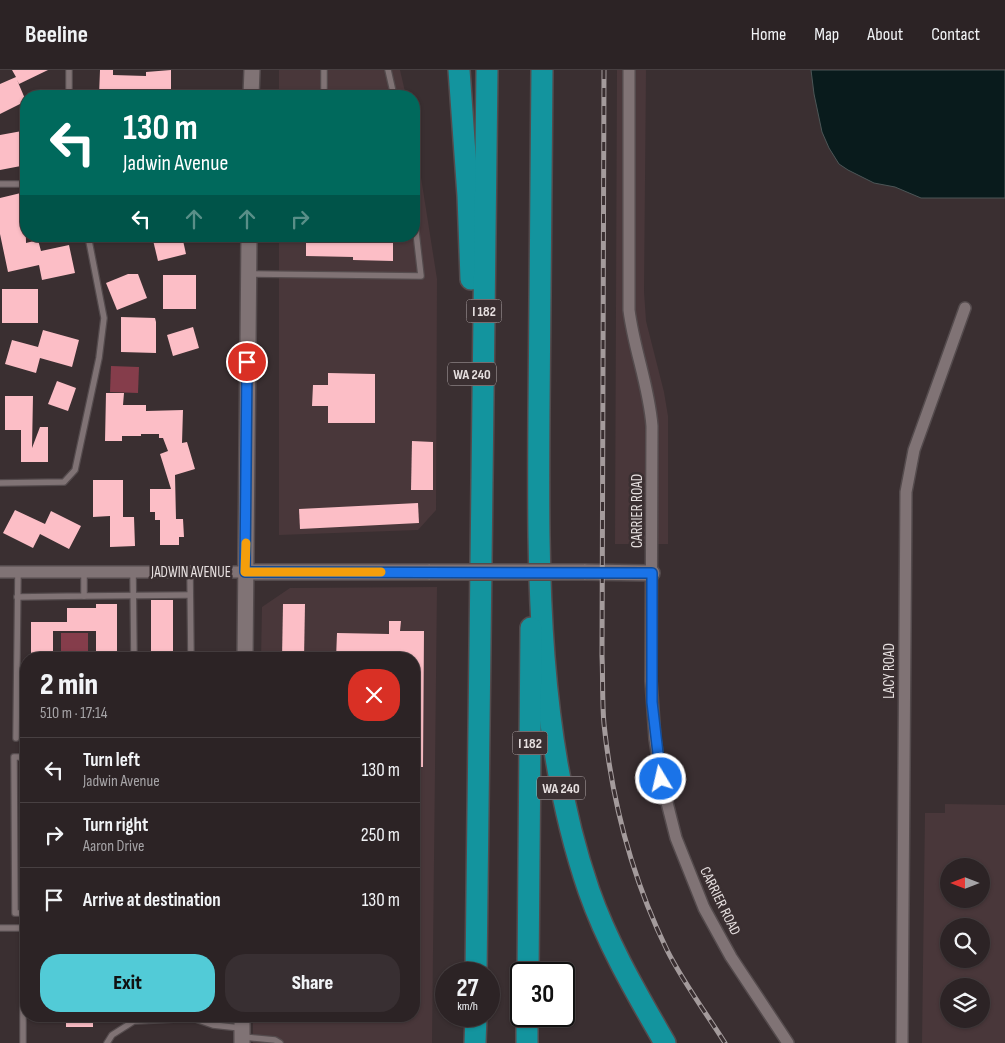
<!DOCTYPE html>
<meta charset="utf-8">
<style>
:root{--surface:#2c2325;--page:#382f32;--text:#f1f3f6;--muted:#a6a4a7;--line:#484042;--accent:#52cbd7}
body{margin:0;font-family:"Sofia Sans Condensed",sans-serif;background:var(--page);color:var(--text);height:100vh;display:flex;flex-direction:column;font-size:19px;white-space:nowrap}
*{box-sizing:border-box;margin:0}
p{font-size:16px;color:var(--muted)}
.icon{flex:none;width:28px;height:28px;fill:none;stroke:currentColor;stroke-width:2;stroke-linecap:round;stroke-linejoin:round}
.map{position:relative;flex:1;overflow:hidden}
.sheet{position:absolute;left:20px;top:582px;width:400px;height:370px;display:flex;flex-direction:column;background:var(--surface);border-radius:20px;box-shadow:0 1px 4px #0004,0 0 0 1px var(--line)}
.sheet>*{flex:none}
.guide{position:absolute;left:20px;top:20px;width:400px;height:152px;border-radius:20px;box-shadow:0 1px 4px #0004,0 0 0 1px var(--line);background:#00695c;color:#fff;overflow:hidden}
.needle{width:32px;rotate:270deg}
.tools{position:absolute;left:940px;top:788px;display:grid;gap:10px}
.tools a{display:grid;place-items:center;width:50px;height:50px;border-radius:50%;background:var(--surface);box-shadow:0 1px 4px #0004,0 0 0 1px var(--line);font-size:25px}
.speed{position:absolute;left:435px;top:892px;display:flex;gap:10px;font-size:25px;font-weight:700;text-align:center}
.speed>*{display:grid;place-content:center;width:65px;height:65px;border-radius:50%;background:var(--surface);box-shadow:0 1px 4px #0004,0 0 0 1px var(--line);line-height:1}
.speed small{font-size:12px;font-weight:400}
.speed .limit{border:2px solid #111;border-radius:8px;background:#fff;color:#111}
.pin{position:absolute;display:grid;place-items:center;width:42px;height:42px;color:#fff;margin:-21px;border:2px solid #fff;border-radius:50%;box-shadow:0 1px 5px #0007}
.me{position:absolute;width:55px;margin:-28px;rotate:351deg;stroke-linejoin:round;filter:drop-shadow(0 0 4px #0008)}
.turn{display:flex;align-items:center;gap:18px;height:105px;padding:0 20px;font-size:22px}
.turn .icon{width:65px;height:65px;stroke-width:2.5}
.turn b{display:block;font-size:35px;line-height:42px}
.lanes{display:flex;align-items:center;height:48px;padding:0 20px;background:#0003;justify-content:center;gap:25px;direction:ltr}
.lanes .off{opacity:.35}
.round{display:grid;place-items:center;flex:none;width:52px;height:52px;border-radius:20px;background:var(--page)}
.headline{display:flex;align-items:center;justify-content:space-between;height:85px;padding:0 20px}
h1{font-size:30px;font-weight:800;line-height:38px}
.cta{display:flex;gap:10px;margin-top:auto;padding:10px 20px}
.cta a{flex:1;height:58px;border-radius:20px;background:var(--accent);color:#111;font-size:20px;font-weight:800;line-height:58px;text-align:center}
.cta a+a{background:var(--page);color:var(--text)}
ul{padding:0;list-style:none}
li{display:flex;align-items:center;gap:15px;height:65px;padding:0 20px;border-top:1px solid var(--line)}
li div{flex:1}
li b{display:block;font-size:19px}
li em{font-style:normal}
header{display:flex;align-items:center;gap:30px;box-sizing:border-box;height:70px;padding:0 25px;background:var(--surface);border-bottom:1px solid var(--line)}
header strong{font-size:24px}
nav{display:flex;gap:28px;margin-inline-start:auto;font-size:18px}
.map>svg:first-child{display:block}
.built{fill:#49373a;fill-rule:evenodd}
.green{fill:#853d4b}
.water{fill:#091b1c;stroke:#4c5657}
.building{fill:#fcbec6}
.lines{fill:none;stroke-linecap:round;stroke-linejoin:round}
.service-casing{stroke:#544b4d;stroke-width:8}
.minor-casing{stroke:#544b4d;stroke-width:14}
.tertiary-casing{stroke:#544b4d;stroke-width:18}
.motorway-casing{stroke:#544b4d;stroke-width:24}
.service{stroke:#807375;stroke-width:5.5}
.minor{stroke:#807375;stroke-width:11}
.tertiary{stroke:#807375;stroke-width:15}
.motorway{stroke:#13949e;stroke-width:21}
.rail-casing{stroke:#a49b9c;stroke-width:5}
.rail{stroke:#3a2f31;stroke-width:3;stroke-dasharray:9;stroke-linecap:butt}
.tertiary-bridge-casing{stroke:#544b4d;stroke-width:18;stroke-linecap:butt}
.tertiary-bridge{stroke:#807375;stroke-width:15}
.route-casing{stroke:#114b97;stroke-width:12}
.route{stroke:#1a73e8;stroke-width:9}
.slow{stroke:#f59e0b;stroke-width:9}
.labels{text-anchor:middle;dominant-baseline:central;stroke-width:5;stroke-linejoin:round;paint-order:stroke}
.shield{fill:#3a2f31;stroke:#b3abac;stroke-width:1}
.shield-label{font-size:14px;font-weight:bold;fill:#e7e0e0}
.street-label{font-size:15px;fill:#e7e0e0;stroke:#3a2f31}
</style>
<header>
<strong>Beeline</strong>
<nav><a>Home</a><a>Map</a><a>About</a><a>Contact</a></nav>
</header>
<div class="map">
<svg width="1005" height="973" viewBox="0 0 1005 973">
<rect width="100%" height="100%" fill="#3a2f31"/>
<!-- built -->
<g class="built">
<path d="M 279,0 L 400,0 L 406,26 L 279,26 Z"/>
<path d="M 617,0 L 646,0 L 644,222 L 646,251 L 664,322 L 668,346 L 668,474 L 615,474 Z"/>
<path d="M 414,63 L 437,209 L 436,440 L 418,460 L 279,465 L 279,166 L 414,166 Z"/>
<path d="M 437,517 L 432,973 L 253,973 L 253,946 L 414,946 L 414,589 L 261,589 L 262,537 L 290,518 Z"/>
<path d="M 945,734 L 1005,735 L 1005,973 L 922,973 L 925,743 L 945,743 ZM 981,796 L 981,829 L 949,829 L 949,796 ZM 981,856 L 981,889 L 949,889 L 949,856 ZM 981,916 L 981,949 L 949,949 L 949,916 Z"/>
</g>
<!-- green -->
<g class="green">
<path d="M 111,296 L 139,297 L 138,323 L 110,322 Z"/>
<rect x="61" y="563" width="27" height="26"/>
</g>
<!-- water -->
<path class="water" d="M 811,0 L 1005,0 L 1005,128 L 921,128 L 895,117 L 874,113 L 848,100 L 839,94 L 829,78 L 822,62 L 814,24 Z"/>
<!-- building -->
<g class="building">
<path d="M 12,0 L 48,0 L 19,14 L 17,10 L 26,31 L 0,44 L 0,14 L 16,7 Z"/>
<path d="M 100,0 L 113,0 L 113,5 L 146,6 L 146,2 L 171,0 L 171,26 L 99,26 Z"/>
<path d="M 22,61 L 26,95 L 0,100 L 0,65 Z"/>
<path d="M 25,122 L 26,173 L 38,170 L 41,181 L 69,175 L 75,203 L 42,210 L 39,195 L 8,202 L 0,164 L 0,128 Z"/>
<path d="M 152,166 L 182,166 L 186,184 L 158,191 Z"/>
<path d="M 306,166 L 393,168 L 393,191 L 353,190 L 353,187 L 306,186 Z"/>
<path d="M 128,204 L 138,204 L 147,228 L 117,240 L 106,213 Z"/>
<rect x="163" y="205" width="33" height="34"/>
<rect x="2" y="219" width="36" height="34"/>
<path d="M 121,247 L 155,248 L 156,252 L 156,283 L 121,282 Z"/>
<path d="M 193,257 L 199,278 L 173,286 L 167,265 Z"/>
<path d="M 43,260 L 79,270 L 72,297 L 40,288 L 36,303 L 5,294 L 12,270 L 38,277 Z"/>
<path d="M 328,303 L 375,304 L 375,353 L 328,353 L 328,336 L 312,336 L 313,315 L 328,315 Z"/>
<path d="M 57,311 L 76,318 L 68,341 L 48,334 Z"/>
<path d="M 106,323 L 124,323 L 123,335 L 146,335 L 146,341 L 183,340 L 182,373 L 187,372 L 195,399 L 175,405 L 176,449 L 183,449 L 184,467 L 179,467 L 179,475 L 160,475 L 160,450 L 155,450 L 155,442 L 150,442 L 150,419 L 171,419 L 160,384 L 168,381 L 163,368 L 159,368 L 159,364 L 141,364 L 141,366 L 122,366 L 122,371 L 105,371 Z"/>
<path d="M 5,326 L 33,326 L 32,378 L 40,357 L 48,357 L 48,392 L 21,392 L 21,360 L 5,360 Z"/>
<path d="M 412,371 L 433,372 L 433,420 L 411,420 Z"/>
<path d="M 93,410 L 123,410 L 123,447 L 134,447 L 135,476 L 110,477 L 110,446 L 93,447 Z"/>
<path d="M 418,433 L 419,453 L 300,459 L 299,439 Z"/>
<path d="M 15,440 L 45,454 L 51,441 L 81,456 L 69,479 L 40,464 L 33,478 L 3,463 Z"/>
<rect x="151" y="530" width="22" height="59"/>
<path d="M 96,534 L 117,534 L 117,585 L 96,585 L 96,561 L 53,561 L 53,589 L 31,589 L 31,552 L 67,552 L 67,538 L 96,538 Z"/>
<path d="M 283,534 L 305,534 L 304,589 L 282,589 Z"/>
<path d="M 389,551 L 401,551 L 400,561 L 424,561 L 423,697 L 414,697 L 414,589 L 336,589 L 337,563 L 389,564 Z"/>
<rect x="66" y="946" width="27" height="11"/>
</g>
<g class="lines">
<defs>
<g id="service">
<path d="M 324,0 L 324,26"/>
<path d="M 388,0 L 394,26"/>
<path d="M 69,26 L 69,0"/>
<path d="M 0,114 L 26,114"/>
<path d="M 251,204 L 421,206 L 414,145"/>
<path d="M 0,413 L 64,412 L 75,400 L 99,288 L 104,248 L 88,166"/>
<path d="M 133,502 L 134,589"/>
<path d="M 190,502 L 191,589"/>
<path d="M 84,526 L 190,525"/>
<path d="M 17,527 L 84,526 L 84,502"/>
<path d="M 16,668 L 18,502"/>
<path d="M 26,687 L 14,687 L 15,843 L 26,843"/>
<path d="M 0,858 L 23,858"/>
<path d="M 244,967 L 275,970 L 280,973"/>
<path d="M 23,973 L 23,858 L 26,858"/>
<path d="M 107,973 L 112,965 L 134,951 L 193,948 L 213,955 L 240,958"/>
</g>
<g id="minor">
<path d="M 629,0 L 629,240 C 634,280 649,316 652,356 L 651,611 L 655,669 L 661,709 L 676,768 L 704,838 L 731,887 L 788,973"/>
<path d="M 0,502 L 245,502"/>
<path d="M 902,973 L 906,422 L 914,380 L 965,238"/>
</g>
<g id="tertiary">
<path d="M 251,26 L 252,0"/>
<path d="M 245,502 L 430,502"/>
<path d="M 584,502 L 652,503"/>
<path d="M 245,589 L 249,166"/>
<path d="M 242,973 L 242,946"/>
</g>
<g id="motorway">
<path d="M 459,0 L 468,126 L 471,209"/>
<path d="M 542,0 C 541,113 540,227 539,340 C 538,500 536,668 589,821 C 608,875 637,924 665,973"/>
<path d="M 476,904 L 487,0"/>
<path d="M 528,904 L 531,558"/>
<path d="M 475,973 L 476,946"/>
<path d="M 527,973 L 527,946"/>
</g>
</defs>
<!-- service casing -->
<use href="#service" class="service-casing"/>
<!-- minor casing -->
<use href="#minor" class="minor-casing"/>
<!-- tertiary casing -->
<use href="#tertiary" class="tertiary-casing"/>
<!-- motorway casing -->
<use href="#motorway" class="motorway-casing"/>
<!-- service -->
<use href="#service" class="service"/>
<!-- minor -->
<use href="#minor" class="minor"/>
<!-- tertiary -->
<use href="#tertiary" class="tertiary"/>
<!-- motorway -->
<use href="#motorway" class="motorway"/>
<defs>
<path id="rail" d="M 604,0 L 602,586 C 603,609 602,632 604,654 C 612,732 633,810 667,880 C 683,912 706,943 725,973"/>
</defs>
<!-- rail casing -->
<use href="#rail" class="rail-casing"/>
<!-- rail -->
<use href="#rail" class="rail"/>
<defs>
<path id="tertiary-bridge" d="M 430,502 L 584,502"/>
</defs>
<!-- tertiary-bridge casing -->
<use href="#tertiary-bridge" class="tertiary-bridge-casing"/>
<!-- tertiary-bridge -->
<use href="#tertiary-bridge" class="tertiary-bridge"/>
</g>
<g class="lines">
<defs>
<path id="route" d="M 247,292 L 245,502 L 652,503 L 652,632 L 661,709"/>
</defs>
<!-- route casing -->
<use href="#route" class="route-casing"/>
<!-- route -->
<use href="#route" class="route"/>
<!-- slow -->
<path class="slow" d="M 246,473 L 245,502 L 381,502"/>
</g>
<g class="labels">
<!-- shield labels -->
<g class="shield">
<rect x="466.5" y="229.5" width="35" height="23" rx="4"/>
<rect x="448" y="292.5" width="48" height="23" rx="4"/>
<rect x="512.5" y="661.5" width="35" height="23" rx="4"/>
<rect x="537" y="706.5" width="48" height="23" rx="4"/>
</g>
<g class="shield-label">
<text x="484" y="241">I 182</text>
<text x="472" y="304">WA 240</text>
<text x="530" y="673">I 182</text>
<text x="561" y="718">WA 240</text>
</g>
<!-- street labels -->
<g class="street-label">
<text transform="translate(637 441) rotate(-90)">CARRIER ROAD</text>
<text x="191" y="502">JADWIN AVENUE</text>
<text transform="translate(889 601) rotate(-90)">LACY ROAD</text>
<text transform="translate(720 831) rotate(64)">CARRIER ROAD</text>
</g>
</g>
</svg>
<div class="tools">
<a><svg class="needle" viewBox="-14 -14 28 28"><path d="M0-13l5 13h-10z" fill="#e53935"/><path d="M0 13l5-13h-10z" fill="#a6a4a7"/></svg></a>
<a><svg class="icon" aria-label="search" viewBox="0 0 24 24"><circle cx="10" cy="10" r="6"/><path d="M15 15l6 6"/></svg></a>
<a><svg class="icon" aria-label="layers" viewBox="0 0 24 24"><path d="M12 4l9 5-9 5-9-5zM3 14l9 5 9-5"/></svg></a>
</div>
<div class="speed"><div>27<small>km/h</small></div><div class="limit">30</div></div>
<div class="pin" style="left:247px;top:292px;background:#d93025"><svg class="icon" aria-label="arrive" viewBox="0 0 24 24"><path d="M6 21V4h12l-3 4 3 4H6"/></svg></div>
<svg class="me" style="left:661px;top:709px" viewBox="-20 -20 40 40"><circle r="17" fill="#1a73e8" stroke="#fff" stroke-width="3"/><path d="M0-11L8 9 0 5-8 9z" fill="#fff"/></svg>
<div class="guide">
<div class="turn"><svg class="icon" aria-label="left" viewBox="0 0 24 24"><path d="M17 20v-9H6M10 6l-5 5 5 5"/></svg><div><b>130 m</b>Jadwin Avenue</div></div>
<div class="lanes"><svg class="icon" aria-label="left" viewBox="0 0 24 24"><path d="M17 20v-9H6M10 6l-5 5 5 5"/></svg><svg class="icon off" aria-label="ahead" viewBox="0 0 24 24"><path d="M12 20V5M6 11l6-6 6 6"/></svg><svg class="icon off" aria-label="ahead" viewBox="0 0 24 24"><path d="M12 20V5M6 11l6-6 6 6"/></svg><svg class="icon off" aria-label="right" viewBox="0 0 24 24"><path d="M7 20v-9h11M14 6l5 5-5 5"/></svg></div>
</div>
<section class="sheet">
<div class="headline"><div><h1>2 min</h1><p>510 m · 17:14</p></div><a class="round" style="background:#d93025;color:#fff"><svg class="icon" aria-label="close" viewBox="0 0 24 24"><path d="M6 6l12 12M18 6L6 18"/></svg></a></div>
<ul>
<li><svg class="icon" aria-label="left" viewBox="0 0 24 24"><path d="M17 20v-9H6M10 6l-5 5 5 5"/></svg><div><b>Turn left</b><p>Jadwin Avenue</p></div><em>130 m</em></li>
<li><svg class="icon" aria-label="right" viewBox="0 0 24 24"><path d="M7 20v-9h11M14 6l5 5-5 5"/></svg><div><b>Turn right</b><p>Aaron Drive</p></div><em>250 m</em></li>
<li><svg class="icon" aria-label="arrive" viewBox="0 0 24 24"><path d="M6 21V4h12l-3 4 3 4H6"/></svg><div><b>Arrive at destination</b></div><em>130 m</em></li>
</ul>
<div class="cta"><a>Exit</a><a>Share</a></div>
</section>
</div>
